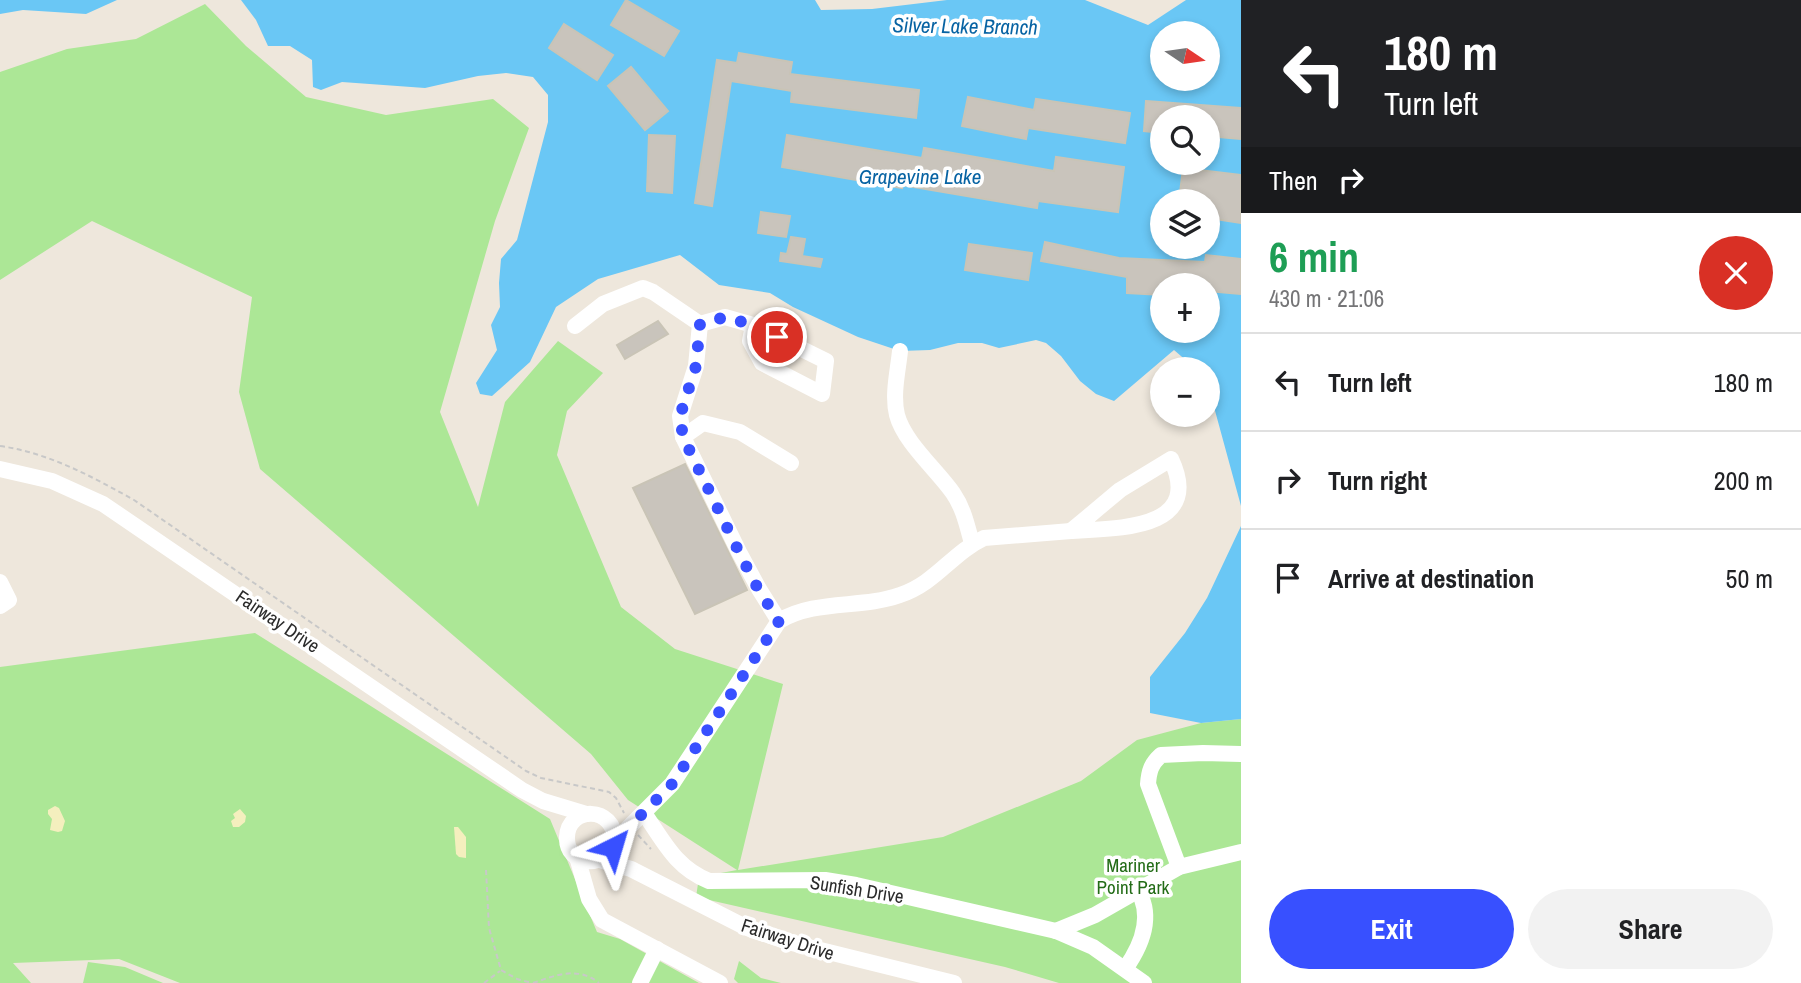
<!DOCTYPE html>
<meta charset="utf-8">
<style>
:root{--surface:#fff;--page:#f2f2f2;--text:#202124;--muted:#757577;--line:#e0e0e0;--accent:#3850ff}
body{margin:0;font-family:"Archivo Narrow",sans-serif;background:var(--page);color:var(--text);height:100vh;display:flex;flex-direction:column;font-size:26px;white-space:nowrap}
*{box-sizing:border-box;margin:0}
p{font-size:23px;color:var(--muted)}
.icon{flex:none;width:38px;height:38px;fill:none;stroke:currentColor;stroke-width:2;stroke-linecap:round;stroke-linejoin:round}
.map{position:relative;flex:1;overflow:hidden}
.sheet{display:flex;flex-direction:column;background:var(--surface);width:560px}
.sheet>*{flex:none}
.top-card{background:#202124;color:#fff;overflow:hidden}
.needle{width:46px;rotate:103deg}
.controls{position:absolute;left:1150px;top:21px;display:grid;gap:14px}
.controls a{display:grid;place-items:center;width:70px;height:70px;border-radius:50%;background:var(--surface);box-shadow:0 4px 10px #0003;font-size:35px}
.pin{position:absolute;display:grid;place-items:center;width:60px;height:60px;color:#fff;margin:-30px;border:4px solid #fff;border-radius:50%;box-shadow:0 2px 7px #0007}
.me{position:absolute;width:77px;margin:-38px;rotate:40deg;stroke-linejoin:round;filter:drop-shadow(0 0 5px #0008)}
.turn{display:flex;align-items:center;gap:24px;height:147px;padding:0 28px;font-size:32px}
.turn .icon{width:91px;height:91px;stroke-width:2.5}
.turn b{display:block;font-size:49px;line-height:60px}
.then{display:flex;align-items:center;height:66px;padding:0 28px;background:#0003;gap:14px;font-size:26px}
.round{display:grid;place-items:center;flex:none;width:74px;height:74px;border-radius:37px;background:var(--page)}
.head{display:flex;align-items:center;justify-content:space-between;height:119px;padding:0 28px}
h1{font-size:42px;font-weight:700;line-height:52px;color:#1e9e55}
.button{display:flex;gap:14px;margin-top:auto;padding:14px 28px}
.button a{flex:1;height:80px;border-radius:42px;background:var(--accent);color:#fff;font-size:28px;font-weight:700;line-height:80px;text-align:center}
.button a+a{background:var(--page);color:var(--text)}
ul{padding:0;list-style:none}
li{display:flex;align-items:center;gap:21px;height:98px;padding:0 28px;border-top:2px solid var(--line)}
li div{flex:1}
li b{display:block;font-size:26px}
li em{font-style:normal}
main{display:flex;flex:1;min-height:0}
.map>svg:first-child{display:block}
.green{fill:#ace796}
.sand{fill:#f4efbe}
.water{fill:#6ac7f5;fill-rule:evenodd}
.building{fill:#c9c4bc;stroke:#c9c4b6;stroke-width:2}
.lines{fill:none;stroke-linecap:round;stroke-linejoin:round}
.path{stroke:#c8c8c8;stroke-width:2;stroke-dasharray:5 3.5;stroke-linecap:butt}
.minor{stroke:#fff;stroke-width:16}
.route{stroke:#3850ff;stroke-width:12;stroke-dasharray:0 21.6}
.labels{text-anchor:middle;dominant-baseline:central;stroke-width:7;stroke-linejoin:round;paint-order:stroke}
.street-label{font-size:19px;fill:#2b2b2b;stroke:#fff}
.park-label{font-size:19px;fill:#236c17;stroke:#fff}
.water-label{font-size:21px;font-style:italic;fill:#0763a3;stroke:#fff}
</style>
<main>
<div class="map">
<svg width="1241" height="983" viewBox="0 0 1241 983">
<rect width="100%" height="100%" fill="#eee7dc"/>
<!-- green -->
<g class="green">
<path d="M 205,4 L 246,46 L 306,97 L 386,115 L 493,99 L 529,128 L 495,221 L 440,412 L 478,507 L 505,402 L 558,341 L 603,373 L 567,411 L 557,455 L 621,607 L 675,649 L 783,684 L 738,870 L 943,837 L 1081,781 L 1137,740 L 1201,723 L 1241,719 L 1241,983 L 1059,983 L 1005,967 L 696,897 L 699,877 L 737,870 L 628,800 L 591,754 L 260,469 L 239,392 L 252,297 L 92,221 L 0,280 L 0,72 L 67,49 L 136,39 Z"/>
<path d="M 255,633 L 550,819 L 597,932 L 620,939 L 699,983 L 180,983 L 119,959 L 13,963 L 31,983 L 0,983 L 0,667 Z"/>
<path d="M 739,961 L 761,978 L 781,983 L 738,983 L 734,979 Z"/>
<path d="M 88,962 L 125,967 L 163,983 L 83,983 Z"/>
</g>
<!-- sand -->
<g class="sand">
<path d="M 55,806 L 59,808 L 65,821 L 62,831 L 58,832 L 50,830 L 52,819 L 48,814 L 48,810 Z"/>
<path d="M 240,809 L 246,816 L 245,822 L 239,827 L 233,827 L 231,821 L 235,818 L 233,814 Z"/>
<path d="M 454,827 L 458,827 L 466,837 L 466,858 L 459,857 L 456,854 Z"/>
</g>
<!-- water -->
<g class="water">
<path d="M 0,0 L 117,0 L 86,14 L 23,10 L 0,14 Z"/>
<path d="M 241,0 L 815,0 L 821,10 L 872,9 L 947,0 L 1085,0 L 1148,25 L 1186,0 L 1241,0 L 1241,506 L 1208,385 L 1208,369 L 1196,369 L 1174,350 L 1114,401 L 1096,394 L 1080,381 L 1061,356 L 1046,343 L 1036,340 L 999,348 L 982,343 L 958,343 L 930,350 L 900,351 L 858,337 L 793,307 L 770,293 L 719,285 L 680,255 L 598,279 L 556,307 L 530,362 L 492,396 L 480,394 L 476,383 L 497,350 L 491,325 L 500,307 L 499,283 L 501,259 L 517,240 L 548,122 L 548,95 L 533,77 L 506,73 L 478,76 L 425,88 L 342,82 L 321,90 L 313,87 L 312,60 L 290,46 L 268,46 L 256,20 ZM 1162,33 L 1208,33 L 1208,79 L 1162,79 ZM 1162,117 L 1208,117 L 1208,163 L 1162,163 ZM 1162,201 L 1208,201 L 1208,247 L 1162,247 ZM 1162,285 L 1208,285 L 1208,331 L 1162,331 Z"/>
<path d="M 1241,526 L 1241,719 L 1201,723 L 1150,713 L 1150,677 L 1185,633 L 1207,598 Z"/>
</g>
<!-- building -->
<g class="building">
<path d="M 626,0 L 679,31 L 664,56 L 611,25 Z"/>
<path d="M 564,24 L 613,55 L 597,80 L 549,48 Z"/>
<path d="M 739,53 L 792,62 L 790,74 L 919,90 L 916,118 L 791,102 L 792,91 L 731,81 L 712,206 L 695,203 L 717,60 L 737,63 Z"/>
<path d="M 631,67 L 668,111 L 645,130 L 608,86 Z"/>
<path d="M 968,97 L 1034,110 L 1036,99 L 1130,113 L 1125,143 L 1028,128 L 1026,139 L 962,126 Z"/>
<path d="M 1146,101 L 1241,108 L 1241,139 L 1208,136 L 1208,117 L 1162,117 L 1162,133 L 1144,131 Z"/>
<path d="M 649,135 L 675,136 L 672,193 L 647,191 Z"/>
<path d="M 787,135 L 922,158 L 924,148 L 1054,171 L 1056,157 L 1124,167 L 1118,212 L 1038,201 L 1037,208 L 902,185 L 902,188 L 782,167 Z"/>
<path d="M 1183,168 L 1241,175 L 1241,223 L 1208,218 L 1208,201 L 1179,201 Z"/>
<path d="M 761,212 L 790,216 L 786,237 L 758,233 Z"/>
<path d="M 791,237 L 805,239 L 802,256 L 822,259 L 820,267 L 780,261 L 781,253 L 787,254 Z"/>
<path d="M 1045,242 L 1119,258 L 1205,262 L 1206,255 L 1241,259 L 1241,294 L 1208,291 L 1208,285 L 1162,285 L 1162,295 L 1127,293 L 1127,277 L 1041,261 Z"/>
<path d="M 969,244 L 1032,253 L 1028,280 L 965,270 Z"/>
<path d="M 658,321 L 668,334 L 625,359 L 617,345 Z"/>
<path d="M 685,464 L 747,590 L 695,614 L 633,488 Z"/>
</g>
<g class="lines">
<!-- path -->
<g class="path">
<path d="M 0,446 C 49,453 91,476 134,500 L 526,771 L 541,778 L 609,792 L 616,798 L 624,813"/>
<path d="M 638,835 L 651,849"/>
<path d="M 486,870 L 489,928 L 501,970 L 517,979 L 532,983"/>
<path d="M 484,983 L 500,971"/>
<path d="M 533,983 C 556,975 578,966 599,983"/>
</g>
<!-- minor -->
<g class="minor">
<path d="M 700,324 L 725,317 L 753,325 L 826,361 L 822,394 L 762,363 L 750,341 L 753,325"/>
<path d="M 575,326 L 603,304 L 643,288 L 653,292 L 700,324 L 696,366 L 680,416 L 683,437 L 739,552 L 759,589 L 779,621"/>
<path d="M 900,351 C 898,371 892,395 897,415 C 904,442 937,470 953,493 C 964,509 967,526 972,543"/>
<path d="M 683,437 L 703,423 L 740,432 L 791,463"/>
<path d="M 1171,459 C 1205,531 1116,528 1071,531 L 1120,490 Z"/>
<path d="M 0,469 L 52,481 L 103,504 L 522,790 L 543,801 L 586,814"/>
<path d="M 0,582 L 9,600 L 0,606"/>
<path d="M 644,813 C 664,842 676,868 709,881 L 825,880 L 856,885 L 1056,931 L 1093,947 L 1144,983"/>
<path d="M 615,841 C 615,805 568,806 567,837 C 566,867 607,870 615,841 L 672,784 L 779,621 C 816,599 861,609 900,595 C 936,583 952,553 984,538 L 1071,531"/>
<path d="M 577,857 L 589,899 L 602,920 L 720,983"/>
<path d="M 600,860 L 631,869 L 747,928 L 788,942 L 954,983"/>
<path d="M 1179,867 L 1148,784 C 1149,771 1151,764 1161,755 L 1203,753 L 1241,754"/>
<path d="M 1056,931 L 1095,915 L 1179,867 L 1241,852"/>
<path d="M 1125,969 C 1142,945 1154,916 1137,889"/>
<path d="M 640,983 L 657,949"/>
</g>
</g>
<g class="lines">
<!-- route -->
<path class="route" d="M 613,847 L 615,841 L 672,784 L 779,621 L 758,589 L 739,552 L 683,437 L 680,416 L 696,366 L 700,324 L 725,317 L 753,325 L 777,337"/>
</g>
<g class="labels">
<!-- street labels -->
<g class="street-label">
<text transform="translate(278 621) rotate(34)">Fairway Drive</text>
<text transform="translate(857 889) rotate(9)">Sunfish Drive</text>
<text transform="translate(788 939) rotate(18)">Fairway Drive</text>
</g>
<!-- park labels -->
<g class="park-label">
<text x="1133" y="865">Mariner<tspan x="1133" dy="22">Point Park</tspan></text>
</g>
<!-- water labels -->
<g class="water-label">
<text transform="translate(965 26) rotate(1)">Silver Lake Branch</text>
<text x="920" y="176">Grapevine Lake</text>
</g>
</g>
</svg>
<div class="controls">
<a><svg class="needle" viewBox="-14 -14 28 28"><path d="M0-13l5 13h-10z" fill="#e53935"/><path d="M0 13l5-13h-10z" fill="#757577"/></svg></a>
<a><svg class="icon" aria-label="search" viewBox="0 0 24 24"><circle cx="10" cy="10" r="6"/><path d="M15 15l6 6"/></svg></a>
<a><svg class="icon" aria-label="layers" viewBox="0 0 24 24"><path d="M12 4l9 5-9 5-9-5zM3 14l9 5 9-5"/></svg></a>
<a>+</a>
<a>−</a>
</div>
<div class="pin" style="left:777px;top:337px;background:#d93025"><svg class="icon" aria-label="arrive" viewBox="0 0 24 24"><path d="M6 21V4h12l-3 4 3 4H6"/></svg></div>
<svg class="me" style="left:613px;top:847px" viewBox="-20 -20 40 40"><path d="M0-17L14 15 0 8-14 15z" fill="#3850ff" stroke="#fff" stroke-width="4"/></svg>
</div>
<section class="sheet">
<div class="top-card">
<div class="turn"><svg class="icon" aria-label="left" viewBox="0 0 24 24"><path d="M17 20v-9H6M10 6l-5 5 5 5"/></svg><div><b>180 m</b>Turn left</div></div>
<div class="then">Then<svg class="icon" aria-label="right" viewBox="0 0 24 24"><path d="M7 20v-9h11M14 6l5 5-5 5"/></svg></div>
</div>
<div class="head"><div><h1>6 min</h1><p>430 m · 21:06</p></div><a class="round" style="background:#d93025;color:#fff"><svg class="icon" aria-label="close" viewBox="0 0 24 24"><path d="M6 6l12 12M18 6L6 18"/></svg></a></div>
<ul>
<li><svg class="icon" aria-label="left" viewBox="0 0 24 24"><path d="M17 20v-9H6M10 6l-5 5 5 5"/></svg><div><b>Turn left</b></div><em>180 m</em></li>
<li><svg class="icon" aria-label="right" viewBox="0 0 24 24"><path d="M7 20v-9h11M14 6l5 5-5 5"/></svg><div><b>Turn right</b></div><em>200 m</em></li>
<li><svg class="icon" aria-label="arrive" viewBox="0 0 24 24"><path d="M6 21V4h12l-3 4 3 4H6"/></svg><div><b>Arrive at destination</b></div><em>50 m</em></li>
</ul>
<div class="button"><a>Exit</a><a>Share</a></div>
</section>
</main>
